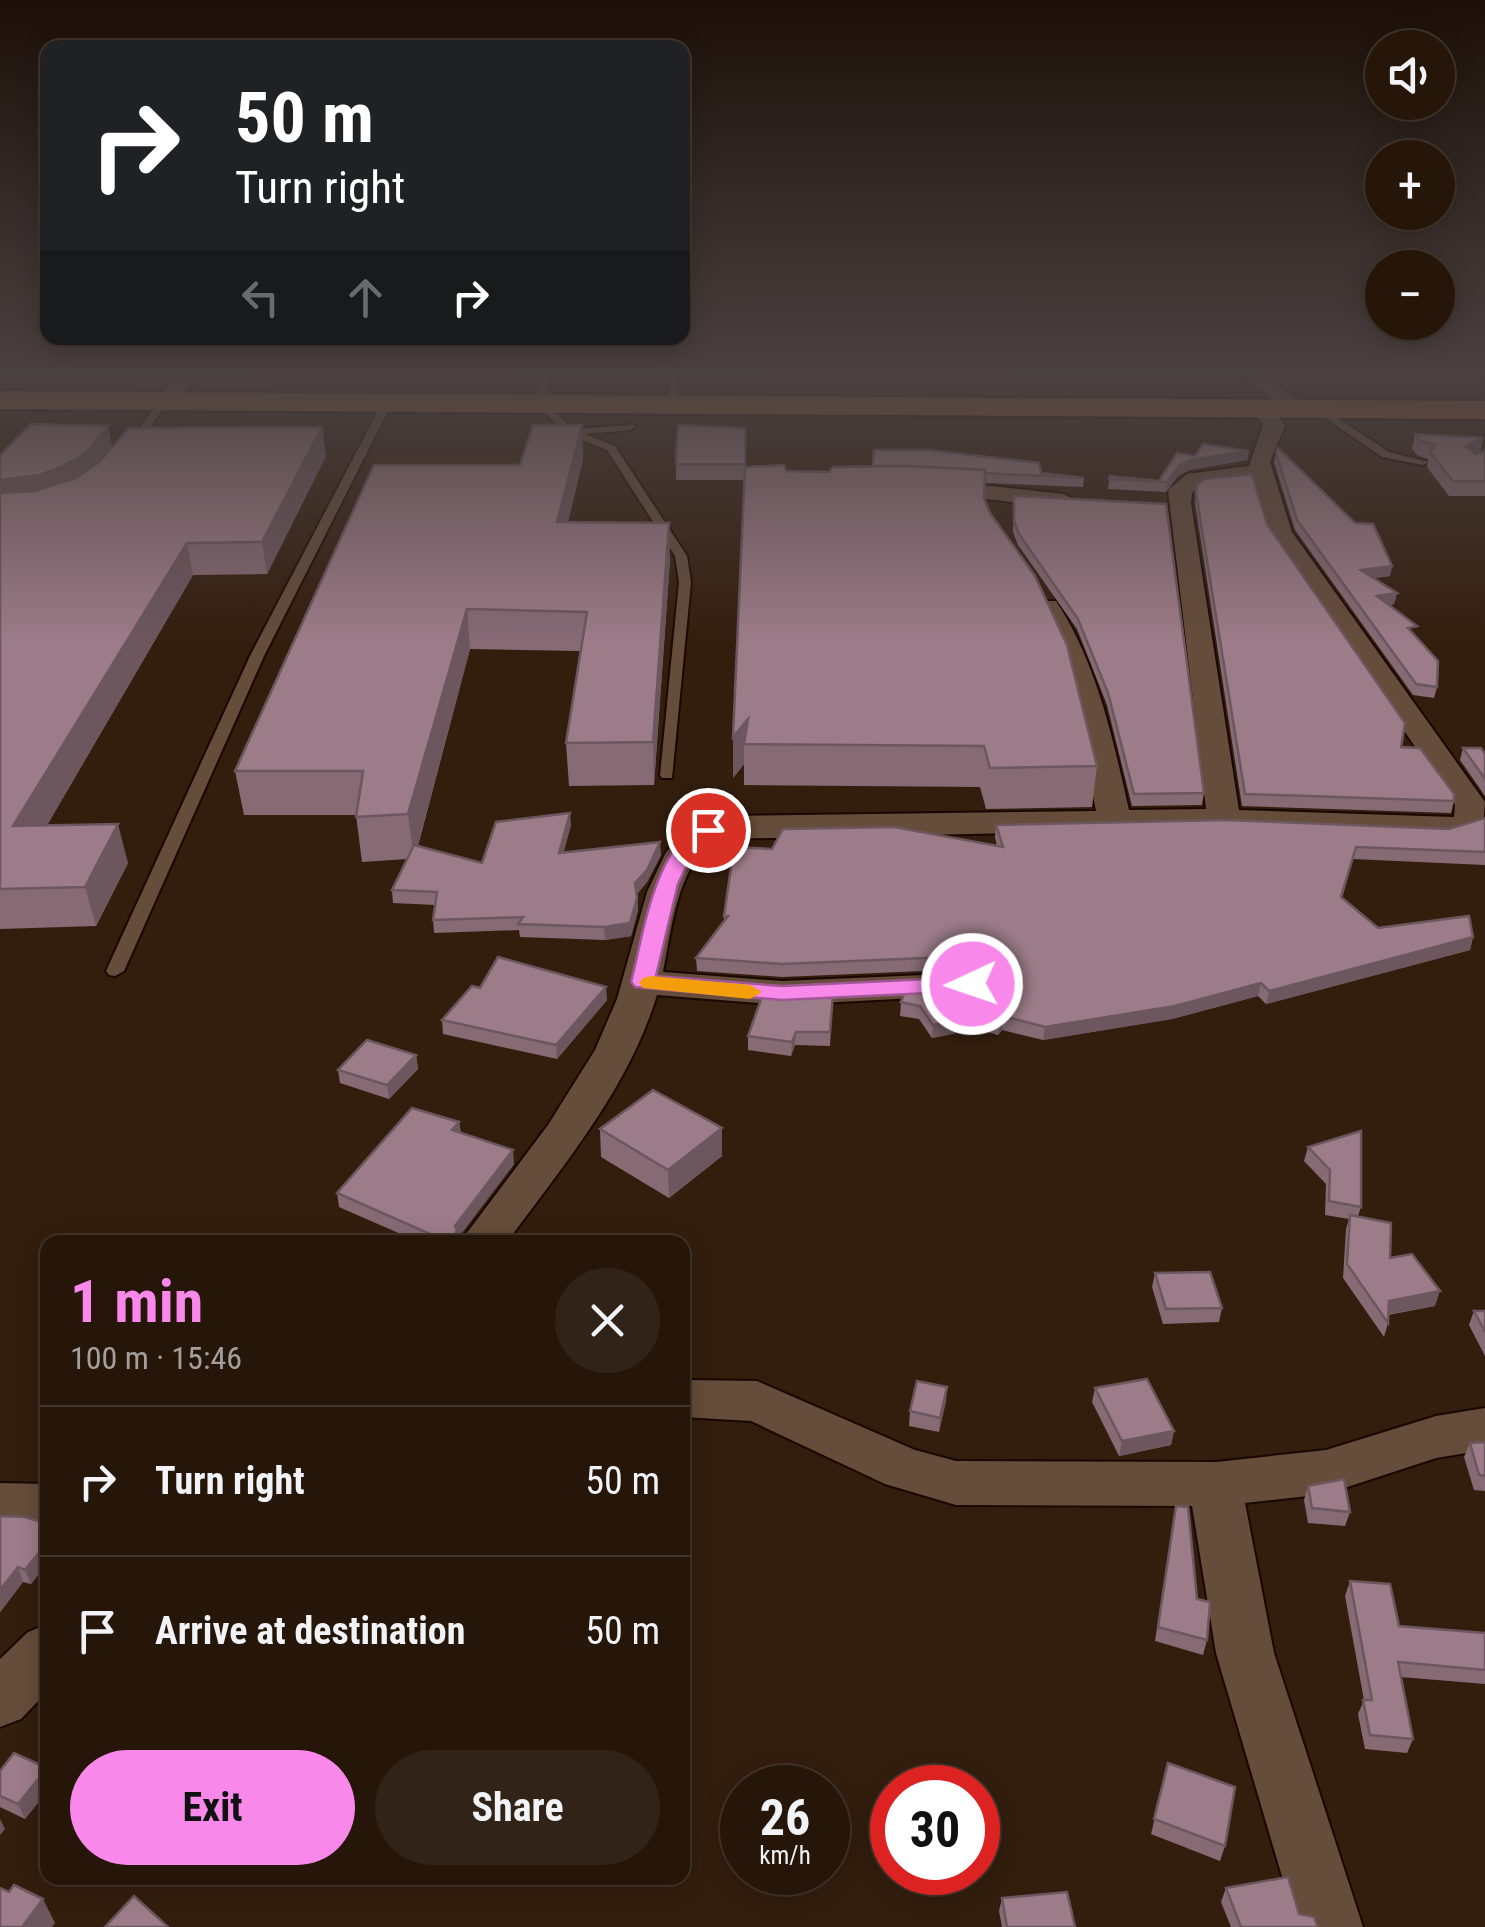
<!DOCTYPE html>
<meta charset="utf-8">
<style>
:root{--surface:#26160a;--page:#322318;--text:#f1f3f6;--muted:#a49f9c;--line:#42352b;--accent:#f888e9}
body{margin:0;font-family:"Roboto Condensed",sans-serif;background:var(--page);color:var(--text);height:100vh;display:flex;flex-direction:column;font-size:38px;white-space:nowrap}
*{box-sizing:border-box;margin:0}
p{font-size:32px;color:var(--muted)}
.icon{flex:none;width:55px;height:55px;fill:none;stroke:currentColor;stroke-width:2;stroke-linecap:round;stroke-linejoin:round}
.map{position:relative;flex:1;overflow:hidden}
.side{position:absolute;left:40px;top:1235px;width:650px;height:650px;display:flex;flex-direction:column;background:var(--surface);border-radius:20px;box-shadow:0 5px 25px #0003,0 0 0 2px var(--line)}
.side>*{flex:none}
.top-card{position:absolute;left:40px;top:40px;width:650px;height:305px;border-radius:20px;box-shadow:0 5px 25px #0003,0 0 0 2px var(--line);background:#202124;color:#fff;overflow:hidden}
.controls{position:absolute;left:1365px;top:30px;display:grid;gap:20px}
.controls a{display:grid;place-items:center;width:90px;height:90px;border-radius:50%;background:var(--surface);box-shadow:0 5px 25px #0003,0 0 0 2px var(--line);font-size:50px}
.speed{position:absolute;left:720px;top:1765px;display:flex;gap:20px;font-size:50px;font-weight:700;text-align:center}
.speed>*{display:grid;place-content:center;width:130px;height:130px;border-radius:50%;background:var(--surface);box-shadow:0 5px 25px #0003,0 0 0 2px var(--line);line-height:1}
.speed small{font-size:25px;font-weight:400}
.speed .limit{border:15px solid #d22;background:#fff;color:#111}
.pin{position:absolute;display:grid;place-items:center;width:85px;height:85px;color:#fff;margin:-42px;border:5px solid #fff;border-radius:50%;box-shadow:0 2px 10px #0007}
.me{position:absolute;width:110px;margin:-55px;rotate:267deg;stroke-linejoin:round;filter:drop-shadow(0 0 8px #0008)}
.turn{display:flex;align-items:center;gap:35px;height:210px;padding:0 30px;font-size:45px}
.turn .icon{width:130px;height:130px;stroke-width:2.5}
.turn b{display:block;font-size:70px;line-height:85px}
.lanes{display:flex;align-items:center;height:95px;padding:0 30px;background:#0003;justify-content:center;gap:50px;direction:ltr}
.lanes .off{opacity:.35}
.round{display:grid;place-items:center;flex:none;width:105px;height:105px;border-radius:52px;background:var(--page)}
.overview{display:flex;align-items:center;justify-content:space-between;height:170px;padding:0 30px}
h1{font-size:60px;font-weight:700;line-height:75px;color:var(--accent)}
.cta{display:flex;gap:20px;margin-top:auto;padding:20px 30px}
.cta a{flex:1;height:115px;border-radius:60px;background:var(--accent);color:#111;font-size:40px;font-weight:700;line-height:115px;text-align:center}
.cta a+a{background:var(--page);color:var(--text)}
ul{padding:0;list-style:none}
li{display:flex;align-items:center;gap:30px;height:150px;padding:0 30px;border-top:2px solid var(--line)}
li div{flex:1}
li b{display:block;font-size:38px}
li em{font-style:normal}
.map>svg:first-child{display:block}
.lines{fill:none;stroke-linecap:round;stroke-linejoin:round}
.service-casing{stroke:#1a0700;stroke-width:4}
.minor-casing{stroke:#1a0700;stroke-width:4}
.primary-casing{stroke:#1a0700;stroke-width:5}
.service{fill:#654c3b;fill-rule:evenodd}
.minor{fill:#654c3b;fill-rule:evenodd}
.primary{fill:#a26235;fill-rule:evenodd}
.wall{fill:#866b75}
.shaded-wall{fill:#6d575f}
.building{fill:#9c7c88;stroke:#6d575f;stroke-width:2.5}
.route{fill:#f888e9;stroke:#a15897;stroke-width:2.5}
.slow{fill:#f59e0b}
</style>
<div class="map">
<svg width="1485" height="1927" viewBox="0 0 1485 1927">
<rect width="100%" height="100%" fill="#331e0e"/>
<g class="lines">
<defs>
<g id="service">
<path d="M 540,374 L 550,374 L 545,403 L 573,429 L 634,425 L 635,427 L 630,430 L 585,434 L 615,446 L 687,556 L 691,582 L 672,778 L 662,778 L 660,775 L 679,582 L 675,556 L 607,450 L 567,434 L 537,406 Z"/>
<path d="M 667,374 L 677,374 L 678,407 L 670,405 Z"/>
<path d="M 161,399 L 169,401 L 136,446 L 128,446 L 127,444 Z"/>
<path d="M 387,400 L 392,403 L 264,656 L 124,971 L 115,976 L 109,975 L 106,971 L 250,656 L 382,403 Z"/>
<path d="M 1315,407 L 1321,407 L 1389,452 L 1428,462 L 1423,465 L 1382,457 L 1315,411 Z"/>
</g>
<g id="minor">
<path d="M 180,374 L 201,374 L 171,405 L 157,405 L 154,401 L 157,397 Z"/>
<path d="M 1243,374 L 1265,374 L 1307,409 L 1303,413 L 1289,413 Z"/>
<path d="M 1262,403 L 1269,405 L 1285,425 L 1270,462 L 1292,532 L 1485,802 L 1483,828 L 1445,838 L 1224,829 L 719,839 C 677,861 672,930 663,972 L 782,981 L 972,973 L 985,976 L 991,984 L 985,992 L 972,995 L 782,1005 L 657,995 C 629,1087 564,1165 507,1242 L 460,1242 L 548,1125 L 595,1050 L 617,999 L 647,892 L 666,852 L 690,827 L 727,816 L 1096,811 C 1082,740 1065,672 1033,607 L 1036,601 L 1056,601 C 1097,663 1113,739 1129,810 L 1206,809 L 1168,490 L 1187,474 L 1249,466 L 1263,425 L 1251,409 ZM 1253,480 L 1268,532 L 1455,805 L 1454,817 L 1239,810 L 1191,503 L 1192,493 L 1201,485 Z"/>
<path d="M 934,480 L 1064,494 L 1076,501 L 1064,508 L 926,492 L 922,487 L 926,482 Z"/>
<path d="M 690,1380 L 757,1381 L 915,1450 L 956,1461 L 1216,1462 L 1326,1450 L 1436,1416 L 1485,1408 L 1485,1450 L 1436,1458 L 1326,1494 L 1245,1503 L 1274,1653 L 1363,1927 L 1297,1927 L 1216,1653 L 1192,1506 L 956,1505 L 885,1484 L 751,1421 L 682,1417 L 682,1383 Z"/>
<path d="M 0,1483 L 48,1484 L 48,1528 L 0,1527 Z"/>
<path d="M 48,1624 L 48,1691 L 21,1719 L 0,1727 L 0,1659 L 28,1632 Z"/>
</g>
<path id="primary" d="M 0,391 L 1485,401 L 1485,419 L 0,409 Z"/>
</defs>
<!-- service casing -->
<use href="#service" class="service-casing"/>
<!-- minor casing -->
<use href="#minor" class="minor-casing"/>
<!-- primary casing -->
<use href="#primary" class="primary-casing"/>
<!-- service -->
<use href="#service" class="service"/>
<!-- minor -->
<use href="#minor" class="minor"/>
<!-- primary -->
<use href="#primary" class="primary"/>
</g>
<!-- wall -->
<g class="wall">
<path d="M 582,425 L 583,459 L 568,522 L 670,560 L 654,785 L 569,786 L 566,743 L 580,651 L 470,649 L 418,846 L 482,863 L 571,825 L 563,853 L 661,855 L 647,882 L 637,894 L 638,910 L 631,936 L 605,940 L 520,937 L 519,930 L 434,933 L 433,920 L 435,905 L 393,903 L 392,890 L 407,859 L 362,862 L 356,815 L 244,815 L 235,771 L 520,465 Z"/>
<path d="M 322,427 L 326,456 L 267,574 L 193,575 L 47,825 L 128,863 L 96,926 L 0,929 L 0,455 L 112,447 Z"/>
<path d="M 745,428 L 745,467 L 786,471 L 1041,473 L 1084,478 L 1083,487 L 985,483 L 984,498 L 1097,766 L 1092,807 L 986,809 L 980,787 L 744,785 L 744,764 L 733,778 L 733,737 L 744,480 L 676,480 L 676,464 Z"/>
<path d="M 1415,434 L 1480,452 L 1485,451 L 1485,496 L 1449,496 L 1427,467 L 1428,459 L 1417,455 L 1412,449 Z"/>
<path d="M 1249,451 L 1247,460 L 1189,470 L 1178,476 L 1166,492 L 1108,489 L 1110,476 L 1159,481 L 1195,456 Z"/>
<path d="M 1276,453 L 1392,566 L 1390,576 L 1374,578 L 1397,593 L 1394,604 L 1388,605 L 1437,687 L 1434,698 L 1413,695 L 1295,530 L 1274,462 Z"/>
<path d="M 1197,485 L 1267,524 L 1401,747 L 1454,801 L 1451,813 L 1242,806 L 1195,503 Z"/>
<path d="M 1014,496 L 1204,793 L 1202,805 L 1132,806 L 1107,705 L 1077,629 L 1018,545 L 1013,532 Z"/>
<path d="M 1463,748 L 1485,754 L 1485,796 L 1460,760 Z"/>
<path d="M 1485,818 L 1485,865 L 1353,859 L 1342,898 L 1378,928 L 1473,937 L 1470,950 L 1266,1004 L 1258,996 L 1172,1019 L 1043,1040 L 1002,1030 L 998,1035 L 977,1029 L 932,1038 L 919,1019 L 900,1016 L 901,1002 L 987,982 L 990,977 L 986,972 L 972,969 L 782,977 L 697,971 L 696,958 L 724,921 L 724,916 L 772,849 L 997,846 L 995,837 L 996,825 L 1449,829 Z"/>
<path d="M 480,988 L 607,1000 L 557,1059 L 443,1034 L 442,1020 Z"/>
<path d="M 833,993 L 830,1046 L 795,1045 L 791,1056 L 748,1050 L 748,1036 Z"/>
<path d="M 416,1055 L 418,1069 L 389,1099 L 340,1083 L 338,1070 Z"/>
<path d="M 459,1122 L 461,1133 L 514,1164 L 458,1238 L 459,1242 L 419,1242 L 339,1207 L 337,1193 Z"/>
<path d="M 600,1129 L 722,1156 L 669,1198 L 601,1157 Z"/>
<path d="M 1361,1131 L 1361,1207 L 1358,1216 L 1390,1258 L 1435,1306 L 1388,1315 L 1388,1323 L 1384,1337 L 1343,1278 L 1346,1229 L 1349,1219 L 1325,1215 L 1326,1184 L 1304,1161 L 1308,1147 Z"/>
<path d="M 1155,1273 L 1222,1308 L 1219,1322 L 1163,1324 L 1152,1287 Z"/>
<path d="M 1474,1311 L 1485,1311 L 1485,1356 L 1469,1325 Z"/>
<path d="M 947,1387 L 939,1432 L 909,1426 L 910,1411 Z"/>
<path d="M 1095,1388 L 1174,1431 L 1171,1445 L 1119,1456 L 1092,1402 Z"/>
<path d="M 1485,1442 L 1485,1491 L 1474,1490 L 1464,1457 L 1470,1443 Z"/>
<path d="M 1308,1486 L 1350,1512 L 1345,1526 L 1308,1523 L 1304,1500 Z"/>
<path d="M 1176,1506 L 1207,1640 L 1203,1655 L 1155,1641 Z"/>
<path d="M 0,1516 L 48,1524 L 48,1562 L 31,1584 L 23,1582 L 0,1612 Z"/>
<path d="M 1350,1581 L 1399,1626 L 1485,1633 L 1485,1684 L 1401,1677 L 1413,1739 L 1407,1753 L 1365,1749 L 1358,1714 L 1364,1700 L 1345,1596 Z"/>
<path d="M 1168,1763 L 1225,1846 L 1220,1861 L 1151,1834 Z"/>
<path d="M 48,1770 L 48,1790 L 25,1819 L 0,1807 L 0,1771 Z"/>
<path d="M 116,1878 L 138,1878 L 133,1885 Z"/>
<path d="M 1226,1888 L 1299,1914 L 1318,1927 L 1231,1927 L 1221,1902 Z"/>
<path d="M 1002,1898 L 1075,1927 L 1002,1927 L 999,1911 Z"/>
</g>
<!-- shaded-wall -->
<g class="shaded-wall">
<path d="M 1138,374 L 1180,374 L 1137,378 Z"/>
<path d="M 582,425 L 583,459 L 559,559 L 557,522 Z"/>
<path d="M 108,426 L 114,455 L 92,483 L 0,512 L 0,480 Z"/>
<path d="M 322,427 L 326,456 L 267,574 L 262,542 Z"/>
<path d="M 1483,438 L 1480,453 L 1463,460 L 1466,446 Z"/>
<path d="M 1249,451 L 1247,460 L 1189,470 L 1178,476 L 1166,492 L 1167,482 L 1179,466 L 1191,460 Z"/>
<path d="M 669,523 L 670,560 L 654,785 L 653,742 Z"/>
<path d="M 187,543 L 193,575 L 24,865 L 13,826 Z"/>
<path d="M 1392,566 L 1390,576 L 1358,581 L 1361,570 Z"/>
<path d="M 1397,593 L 1394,604 L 1374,607 L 1377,596 Z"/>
<path d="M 467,609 L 470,649 L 414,859 L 408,814 Z"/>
<path d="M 748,719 L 744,744 L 744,764 L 733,778 L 733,737 Z"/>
<path d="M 570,813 L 571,825 L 560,866 L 559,853 Z"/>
<path d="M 118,824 L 128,863 L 96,926 L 85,887 Z"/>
<path d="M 660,842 L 661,855 L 647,882 L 636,895 L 635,883 Z"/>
<path d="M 637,898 L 638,910 L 631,936 L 605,940 L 604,927 Z"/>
<path d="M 1473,937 L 1470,950 L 1266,1004 L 1269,991 Z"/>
<path d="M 1261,983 L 1258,996 L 1172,1019 L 1043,1040 L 1045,1027 Z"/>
<path d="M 606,987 L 607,1000 L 557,1059 L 556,1045 Z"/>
<path d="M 978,1015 L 977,1029 L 932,1038 L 933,1025 Z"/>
<path d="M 1003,1016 L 1002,1030 L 998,1035 L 1000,1022 Z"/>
<path d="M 796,1032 L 795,1045 L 791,1056 L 792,1042 Z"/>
<path d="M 416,1055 L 418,1069 L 389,1099 L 387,1085 Z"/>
<path d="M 459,1122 L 461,1136 L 452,1130 Z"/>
<path d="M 722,1128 L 722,1156 L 669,1198 L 668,1170 Z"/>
<path d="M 513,1150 L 514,1164 L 458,1238 L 459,1242 L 448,1242 L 455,1226 Z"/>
<path d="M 1440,1291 L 1435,1306 L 1384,1315 L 1389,1301 Z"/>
<path d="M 947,1387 L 946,1402 L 939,1432 L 940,1418 Z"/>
<path d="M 1174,1431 L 1171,1445 L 1119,1456 L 1122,1441 Z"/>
<path d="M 48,1541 L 48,1562 L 31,1584 L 25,1570 Z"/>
<path d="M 18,1567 L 23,1582 L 0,1612 L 0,1590 Z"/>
<path d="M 47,1768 L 48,1790 L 25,1819 L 18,1804 Z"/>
<path d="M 0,1819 L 5,1829 L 0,1835 Z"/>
<path d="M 130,1878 L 138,1878 L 133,1885 Z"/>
<path d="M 43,1899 L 55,1923 L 52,1927 L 22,1927 Z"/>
</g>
<!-- building -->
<g class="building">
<path d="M 31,424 L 108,426 L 86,453 L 63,466 L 40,475 L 0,480 L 0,455 Z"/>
<path d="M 533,425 L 582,425 L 557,522 L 669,523 L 653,742 L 566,743 L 587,612 L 467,609 L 408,814 L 356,817 L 363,771 L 235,771 L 374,465 L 520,465 Z"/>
<path d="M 678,425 L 745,428 L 745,464 L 676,464 Z"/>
<path d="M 322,427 L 262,542 L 187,543 L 13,826 L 118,824 L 85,887 L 0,889 L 0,493 L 34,491 L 76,478 L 99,462 L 129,428 Z"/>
<path d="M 1415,434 L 1483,438 L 1466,446 L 1476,454 L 1485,451 L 1485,481 L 1453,481 L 1430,452 L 1435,445 L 1421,441 Z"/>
<path d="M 1203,444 L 1249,451 L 1191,460 L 1179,466 L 1167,482 L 1109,479 L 1110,476 L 1159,481 L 1177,453 L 1195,456 Z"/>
<path d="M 1278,448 L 1355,523 L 1373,524 L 1392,566 L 1361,570 L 1397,593 L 1377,596 L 1417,626 L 1408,628 L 1438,661 L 1437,687 L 1416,684 L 1297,520 L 1276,453 Z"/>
<path d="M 874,450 L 929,450 L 1039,463 L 1041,473 L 1084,478 L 985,473 L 985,470 L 906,466 L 873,466 Z"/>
<path d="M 784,465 L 786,471 L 829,472 L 833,467 L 906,466 L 985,470 L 984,498 L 990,513 L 1035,576 L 1067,645 L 1097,766 L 990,768 L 984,746 L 744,744 L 748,719 L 733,737 L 745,467 Z"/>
<path d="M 1252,474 L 1267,524 L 1405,723 L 1401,747 L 1420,748 L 1454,794 L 1454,801 L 1245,794 L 1196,493 L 1197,485 L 1204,479 Z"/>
<path d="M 1014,496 L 1166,504 L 1204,793 L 1134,794 L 1108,693 L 1078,619 L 1019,534 L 1014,521 Z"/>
<path d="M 1463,748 L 1481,748 L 1485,754 L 1485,779 Z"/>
<path d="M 570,813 L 559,853 L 660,842 L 647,870 L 635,883 L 637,898 L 630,923 L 604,927 L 518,924 L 523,917 L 433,920 L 437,892 L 392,890 L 414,845 L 482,863 L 496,822 Z"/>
<path d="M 1485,818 L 1485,852 L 1356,847 L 1341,897 L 1378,928 L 1469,916 L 1473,937 L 1269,991 L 1261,983 L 1175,1006 L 1045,1027 L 1003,1016 L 1000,1022 L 978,1015 L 933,1025 L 920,1006 L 901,1002 L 906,989 L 987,982 L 995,969 L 987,959 L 973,956 L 782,964 L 696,958 L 728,916 L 724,916 L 734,847 L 772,849 L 783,829 L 894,827 L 1003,847 L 996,825 L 1226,820 L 1449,829 Z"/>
<path d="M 498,957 L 606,987 L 556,1045 L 442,1020 L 472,986 L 480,988 Z"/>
<path d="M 833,993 L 830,1032 L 796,1032 L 792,1042 L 748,1036 L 763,994 Z"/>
<path d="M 367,1040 L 416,1055 L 387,1085 L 338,1070 Z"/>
<path d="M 653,1090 L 722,1128 L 668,1170 L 600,1129 Z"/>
<path d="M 412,1108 L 459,1122 L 452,1130 L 513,1150 L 455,1226 L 457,1231 L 448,1242 L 337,1193 Z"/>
<path d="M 1361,1131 L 1361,1207 L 1329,1201 L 1330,1170 L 1308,1147 Z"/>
<path d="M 1350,1215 L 1391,1223 L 1390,1258 L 1412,1254 L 1440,1291 L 1389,1301 L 1388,1323 L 1347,1264 Z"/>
<path d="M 1210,1272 L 1222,1308 L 1166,1309 L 1155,1273 Z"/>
<path d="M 1474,1311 L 1485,1311 L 1485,1332 Z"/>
<path d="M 1147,1379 L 1174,1431 L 1122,1441 L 1095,1388 Z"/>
<path d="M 917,1381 L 947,1387 L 940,1418 L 910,1411 Z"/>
<path d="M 1485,1442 L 1485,1476 L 1479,1475 L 1470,1443 Z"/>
<path d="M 1344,1479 L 1350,1512 L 1312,1508 L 1308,1486 Z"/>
<path d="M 1176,1506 L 1188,1507 L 1197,1599 L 1210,1602 L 1207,1640 L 1158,1627 Z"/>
<path d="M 0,1516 L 25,1517 L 48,1524 L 48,1541 L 25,1570 L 18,1567 L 0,1590 Z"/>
<path d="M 1350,1581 L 1390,1584 L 1399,1626 L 1485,1633 L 1485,1670 L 1398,1662 L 1413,1739 L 1370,1735 L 1363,1700 L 1372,1700 Z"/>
<path d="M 14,1753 L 47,1768 L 18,1804 L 0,1796 L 0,1771 Z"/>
<path d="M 1168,1763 L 1235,1787 L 1225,1846 L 1154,1819 Z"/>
<path d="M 1288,1877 L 1299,1914 L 1314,1917 L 1318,1927 L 1241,1927 L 1226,1888 Z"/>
<path d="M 14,1885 L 43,1899 L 22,1927 L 0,1927 L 0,1888 L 9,1892 Z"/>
<path d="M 1067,1892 L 1075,1927 L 1007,1927 L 1002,1898 Z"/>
<path d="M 134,1896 L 168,1927 L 105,1927 Z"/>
</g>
<!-- sky -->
<linearGradient id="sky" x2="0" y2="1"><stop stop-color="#1c1008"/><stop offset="0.58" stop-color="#4a4141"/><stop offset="1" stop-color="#4a4141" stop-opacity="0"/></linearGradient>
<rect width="1485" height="644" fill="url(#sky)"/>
<!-- route -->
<path class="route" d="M 708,823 L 718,830 L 693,852 L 678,884 L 656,976 L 782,986 L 972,977 L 984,984 L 972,991 L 782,1000 L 635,987 L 631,982 C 643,936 655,838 708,823 Z"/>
<!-- slow -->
<path class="slow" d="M 651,976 L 750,985 L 762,992 L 750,999 L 643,988 L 639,983 L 643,978 Z"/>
</svg>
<div class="controls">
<a><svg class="icon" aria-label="sound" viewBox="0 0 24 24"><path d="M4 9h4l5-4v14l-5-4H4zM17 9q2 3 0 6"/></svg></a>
<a>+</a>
<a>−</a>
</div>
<div class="speed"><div>26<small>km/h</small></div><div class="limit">30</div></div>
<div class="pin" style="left:708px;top:830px;background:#d93025"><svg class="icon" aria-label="arrive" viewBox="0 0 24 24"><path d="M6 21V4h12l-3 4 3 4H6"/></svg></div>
<svg class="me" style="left:972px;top:984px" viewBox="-20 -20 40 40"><circle r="17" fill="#f888e9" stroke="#fff" stroke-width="3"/><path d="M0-11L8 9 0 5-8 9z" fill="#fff"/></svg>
<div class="top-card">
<div class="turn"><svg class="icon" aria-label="right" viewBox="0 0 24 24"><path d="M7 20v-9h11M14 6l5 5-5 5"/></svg><div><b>50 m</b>Turn right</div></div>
<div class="lanes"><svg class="icon off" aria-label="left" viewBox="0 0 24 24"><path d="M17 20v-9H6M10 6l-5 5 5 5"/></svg><svg class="icon off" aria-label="ahead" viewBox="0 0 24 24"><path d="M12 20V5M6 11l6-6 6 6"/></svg><svg class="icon" aria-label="right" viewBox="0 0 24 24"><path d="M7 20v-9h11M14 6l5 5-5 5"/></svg></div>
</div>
<section class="side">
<div class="overview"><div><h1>1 min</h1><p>100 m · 15:46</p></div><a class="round"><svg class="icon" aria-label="close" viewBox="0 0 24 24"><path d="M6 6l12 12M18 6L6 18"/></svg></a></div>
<ul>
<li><svg class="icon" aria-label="right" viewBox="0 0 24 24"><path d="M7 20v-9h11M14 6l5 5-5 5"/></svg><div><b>Turn right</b></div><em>50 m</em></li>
<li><svg class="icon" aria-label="arrive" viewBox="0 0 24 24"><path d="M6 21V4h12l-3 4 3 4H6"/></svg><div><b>Arrive at destination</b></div><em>50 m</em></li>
</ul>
<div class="cta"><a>Exit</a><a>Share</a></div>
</section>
</div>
